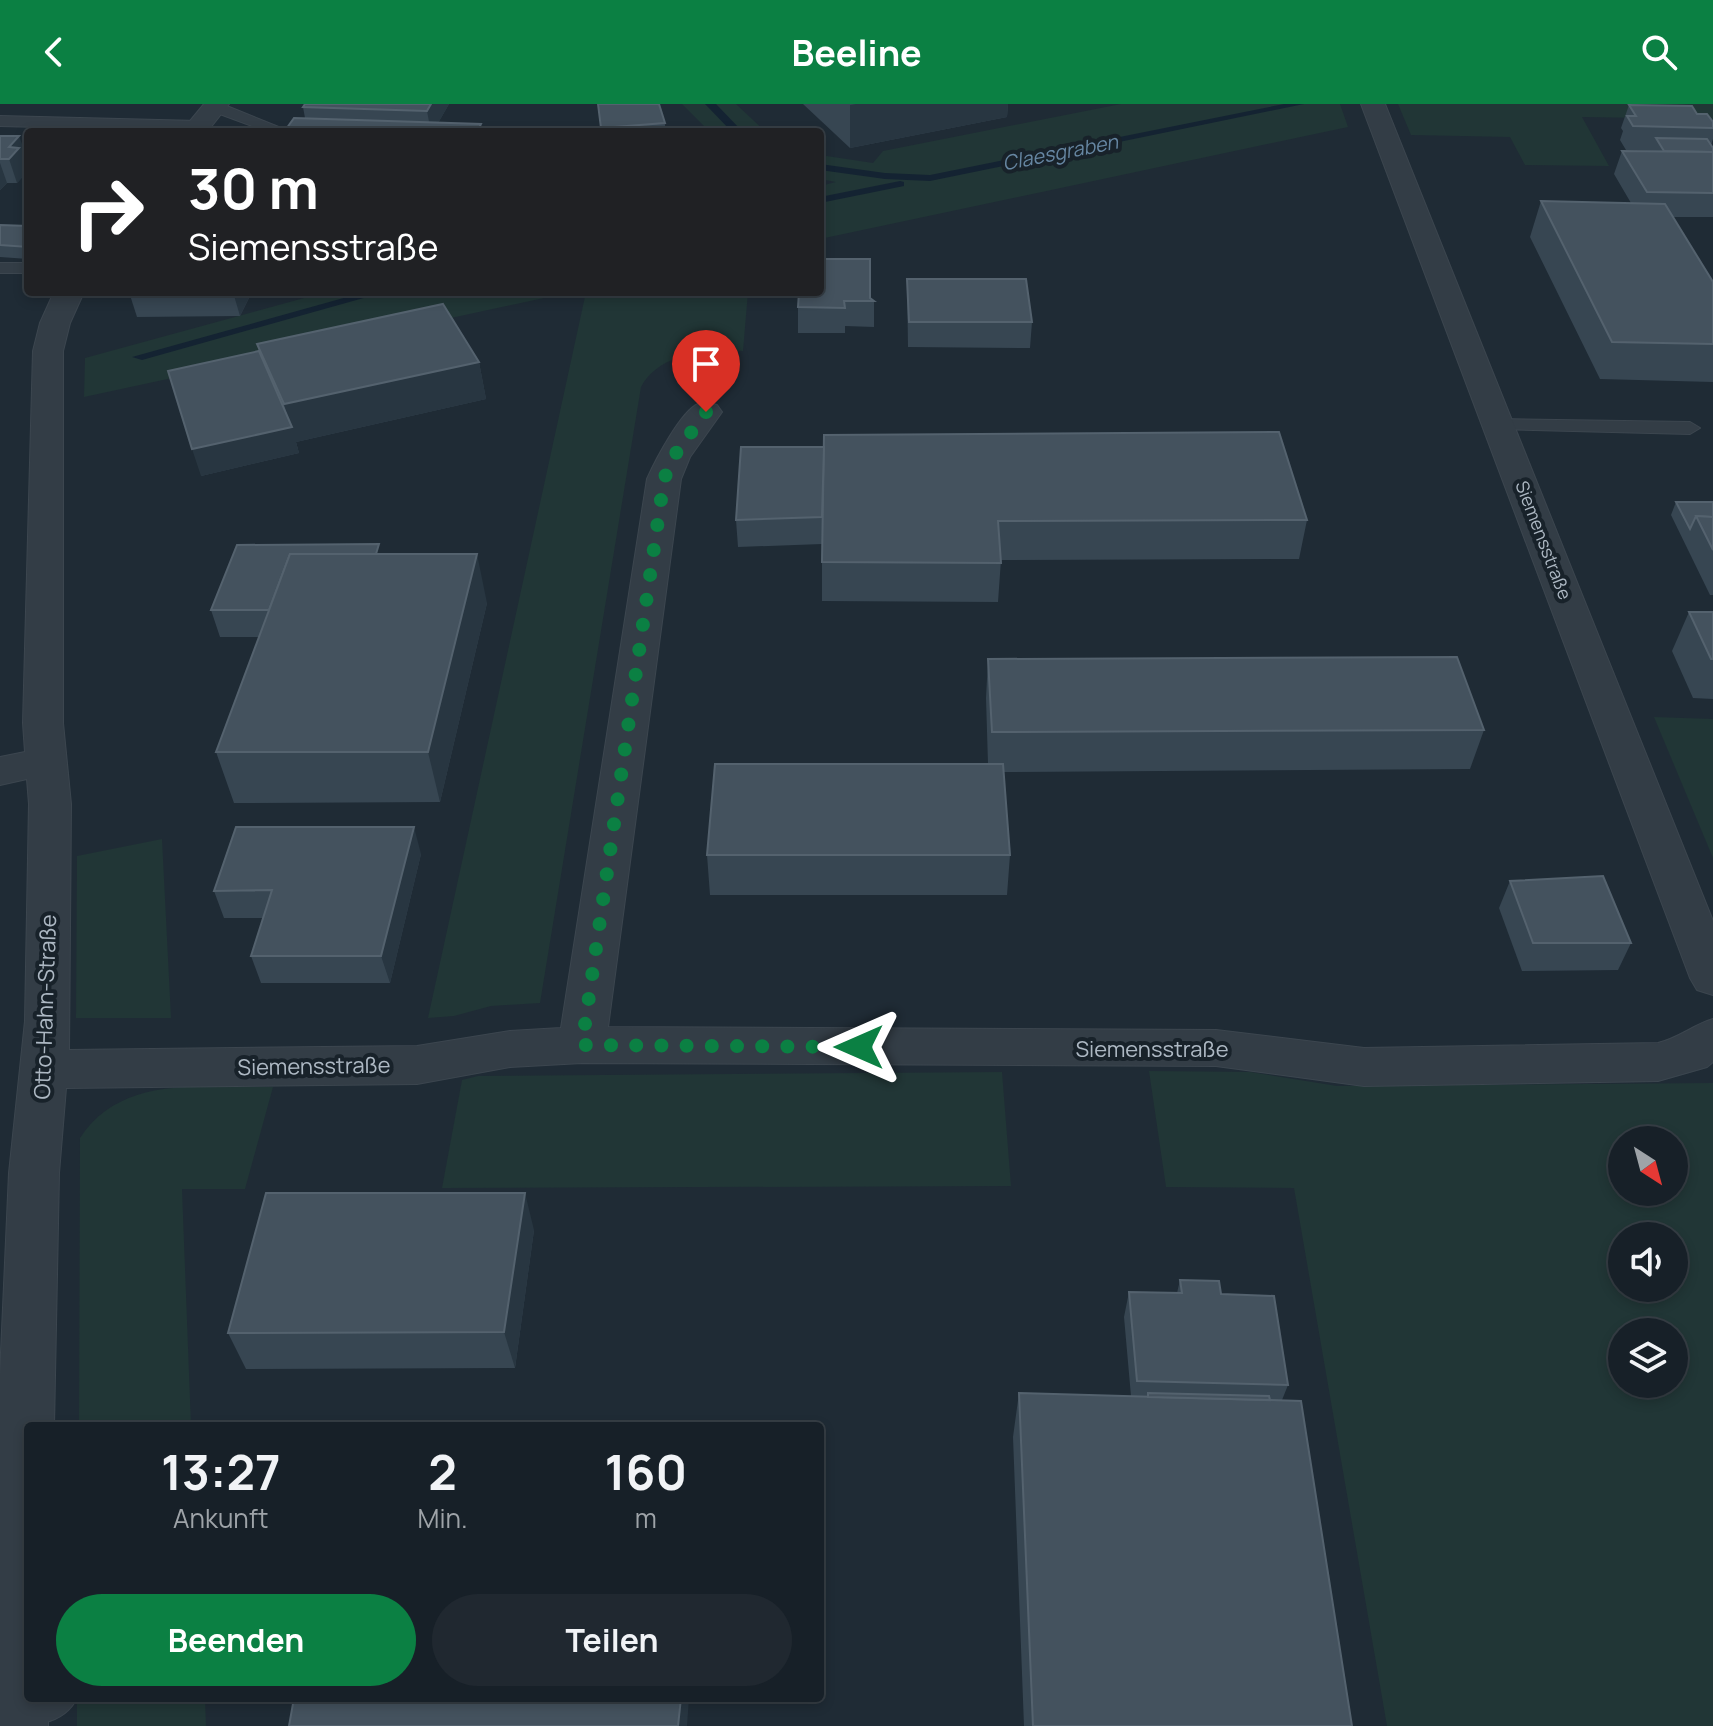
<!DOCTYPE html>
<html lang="de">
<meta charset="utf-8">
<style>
:root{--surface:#172028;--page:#202830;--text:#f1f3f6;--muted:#9ea3a8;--line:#363e45;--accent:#0b8043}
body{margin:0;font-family:Manrope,sans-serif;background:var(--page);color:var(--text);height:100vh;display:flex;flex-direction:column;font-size:30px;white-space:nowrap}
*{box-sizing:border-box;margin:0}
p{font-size:26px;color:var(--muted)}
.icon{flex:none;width:44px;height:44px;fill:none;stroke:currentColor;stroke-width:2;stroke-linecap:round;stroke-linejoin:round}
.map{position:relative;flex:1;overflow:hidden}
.sheet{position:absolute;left:24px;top:1318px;width:800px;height:280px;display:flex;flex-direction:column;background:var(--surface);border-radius:8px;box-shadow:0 4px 12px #0003,0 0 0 2px var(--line)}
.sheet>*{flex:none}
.top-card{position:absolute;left:24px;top:24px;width:800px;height:168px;border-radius:8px;box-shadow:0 4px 12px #0003,0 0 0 2px var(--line);background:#202124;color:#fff;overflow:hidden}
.needle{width:52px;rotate:144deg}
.buttons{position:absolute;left:1608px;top:1022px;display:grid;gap:16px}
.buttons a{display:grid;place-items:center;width:80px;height:80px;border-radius:50%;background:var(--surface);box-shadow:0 4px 12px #0003,0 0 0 2px var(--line);font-size:40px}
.pin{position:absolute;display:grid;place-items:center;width:68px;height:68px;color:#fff;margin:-82px -34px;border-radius:50% 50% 50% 0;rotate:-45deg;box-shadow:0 0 8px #0007}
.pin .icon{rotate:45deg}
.me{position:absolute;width:88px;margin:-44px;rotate:270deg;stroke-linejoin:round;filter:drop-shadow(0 0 6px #0008)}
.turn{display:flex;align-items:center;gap:28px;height:168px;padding:0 32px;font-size:36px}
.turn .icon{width:104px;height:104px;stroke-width:2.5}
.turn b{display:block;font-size:56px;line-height:68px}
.eta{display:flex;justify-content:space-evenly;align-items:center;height:136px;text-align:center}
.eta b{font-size:48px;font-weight:700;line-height:56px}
.cta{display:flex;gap:16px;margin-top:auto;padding:16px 32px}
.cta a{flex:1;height:92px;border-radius:48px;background:var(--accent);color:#fff;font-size:32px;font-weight:700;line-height:92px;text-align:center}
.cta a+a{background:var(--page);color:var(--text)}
header{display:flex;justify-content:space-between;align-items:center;height:104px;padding:0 32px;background:var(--accent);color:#fff;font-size:36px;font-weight:700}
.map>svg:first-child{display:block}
.green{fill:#213636;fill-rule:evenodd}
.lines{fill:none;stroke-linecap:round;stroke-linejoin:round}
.stream{fill:#142332;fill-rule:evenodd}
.service-casing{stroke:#3c464f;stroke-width:2}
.minor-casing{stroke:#3c464f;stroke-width:2}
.service{fill:#333d46;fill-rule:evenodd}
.minor{fill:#333d46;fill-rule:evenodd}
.wall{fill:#374652}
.shaded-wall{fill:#283641}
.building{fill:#44525e;stroke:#54626e;stroke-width:2}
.route{stroke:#0b8043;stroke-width:14;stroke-dasharray:0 25.2}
.labels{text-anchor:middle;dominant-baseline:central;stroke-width:8;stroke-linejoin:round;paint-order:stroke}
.far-street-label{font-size:18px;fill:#adb8c3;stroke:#18222a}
.far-water-label{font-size:20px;font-style:italic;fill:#6686a2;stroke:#18222a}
.street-label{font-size:22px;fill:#adb8c3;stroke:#18222a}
</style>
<header><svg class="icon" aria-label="back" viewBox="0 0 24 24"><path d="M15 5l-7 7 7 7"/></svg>Beeline<svg class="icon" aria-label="search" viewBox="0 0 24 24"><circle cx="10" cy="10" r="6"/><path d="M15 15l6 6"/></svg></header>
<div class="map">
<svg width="1713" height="1622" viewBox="0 0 1713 1622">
<rect width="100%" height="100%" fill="#1f2b35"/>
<!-- green -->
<g class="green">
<path d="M 682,0 L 736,0 L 766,28 L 710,28 Z"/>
<path d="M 1121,0 L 1340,0 L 1348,23 L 820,135 L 820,82 L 836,78 L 820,75 L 820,51 L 873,59 L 883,47 Z"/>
<path d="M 1398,0 L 1713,0 L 1713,15 L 1582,13 L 1609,62 L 1525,61 L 1510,33 L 1411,31 Z"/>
<path d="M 326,188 L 572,188 L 84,293 L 85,254 Z"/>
<path d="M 586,188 L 748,188 L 743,247 C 708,244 659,249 641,283 L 540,899 L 491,902 L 454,912 L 428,914 Z"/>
<path d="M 1654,613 L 1713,615 L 1713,754 Z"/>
<path d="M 162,735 L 171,914 L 76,914 L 77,752 Z"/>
<path d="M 1149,967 L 1250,968 L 1337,982 L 1713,979 L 1713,1622 L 1387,1622 L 1294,1084 L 1166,1083 ZM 1622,1036 L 1674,1036 L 1674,1088 L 1622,1088 ZM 1622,1132 L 1674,1132 L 1674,1184 L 1622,1184 ZM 1622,1228 L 1674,1228 L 1674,1280 L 1622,1280 Z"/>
<path d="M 1002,968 L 1011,1082 L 442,1084 L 462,976 L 478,972 Z"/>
<path d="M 273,983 L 245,1085 L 182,1085 L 191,1322 L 79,1322 L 80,1034 C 122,969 206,984 273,983 Z"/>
<path d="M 98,1594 L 205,1594 L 206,1622 L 77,1622 L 77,1600 Z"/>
</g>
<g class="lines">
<!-- stream -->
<g class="stream">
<path d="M 705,0 L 716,0 L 743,28 L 732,28 Z"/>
<path d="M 1284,0 L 1304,0 L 930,77 L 885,75 L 820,66 L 820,60 L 885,69 L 930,71 Z"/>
<path d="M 900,77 L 904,78 L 904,82 L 820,99 L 820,93 Z"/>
<path d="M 365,188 L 385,188 L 142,256 L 132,253 Z"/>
</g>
<defs>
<g id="service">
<path d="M 209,0 L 222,0 L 291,28 L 268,28 L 209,6 Z"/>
<path d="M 0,12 L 199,17 L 207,22 L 199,27 L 0,22 Z"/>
<rect x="0" y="159" width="28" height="10"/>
<path d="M 1499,315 L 1690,318 L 1700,324 L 1690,330 L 1492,325 L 1489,321 L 1492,317 Z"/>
<path d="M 28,1588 L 28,1594 L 77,1594 C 63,1622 30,1622 0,1622 L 3,1602 Z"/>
</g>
<g id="minor">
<path d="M 204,0 L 229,0 L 207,28 L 181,28 Z"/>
<path d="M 1361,0 L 1385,0 L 1713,817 L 1713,891 L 1697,886 L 1690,874 Z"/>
<path d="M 54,188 L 84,188 L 70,219 L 63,247 L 63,619 L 71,700 L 69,946 L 417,942 L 510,927 L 561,924 L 647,375 C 655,357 681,307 698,300 C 705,297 711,300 717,301 L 722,308 L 690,353 L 681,375 L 608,923 L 1216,926 L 1364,944 L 1658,939 C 1679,934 1693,921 1713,915 L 1713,958 L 1707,963 L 1658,977 L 1364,982 L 1216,962 L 582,959 L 510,963 L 417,980 L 66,984 L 59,1069 L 54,1322 L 28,1322 L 28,1594 L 48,1594 L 48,1622 L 0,1622 L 0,1271 L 9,1069 L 25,917 L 29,700 L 27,675 L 0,681 L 0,653 L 25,648 L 23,619 L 33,247 L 40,219 Z"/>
</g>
</defs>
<!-- service casing -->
<use href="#service" class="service-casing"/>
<!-- minor casing -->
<use href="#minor" class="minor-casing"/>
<!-- service -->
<use href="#service" class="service"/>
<!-- minor -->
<use href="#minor" class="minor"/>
</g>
<!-- wall -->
<g class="wall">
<path d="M 305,0 L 449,0 L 438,19 L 481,20 L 482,28 L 284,28 L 305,14 L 303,3 Z"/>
<path d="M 598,0 L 665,19 L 665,28 L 601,28 Z"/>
<path d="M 803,0 L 1008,0 L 1007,13 L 850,44 Z"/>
<path d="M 1629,1 L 1697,10 L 1713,18 L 1713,35 L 1711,41 L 1713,44 L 1713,113 L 1673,113 L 1713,178 L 1713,278 L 1600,275 L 1530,133 L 1541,97 L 1631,99 L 1614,70 L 1622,47 L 1652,47 L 1626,46 L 1620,36 L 1623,27 L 1621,24 Z"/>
<path d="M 0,32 L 28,56 L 24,59 L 27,68 L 17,79 L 7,79 L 0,86 Z"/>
<path d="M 0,121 L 28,122 L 28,155 L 0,153 Z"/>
<path d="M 907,175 L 1032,218 L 1030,244 L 908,243 Z"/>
<path d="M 129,188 L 252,188 L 240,212 L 137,213 Z"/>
<path d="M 870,194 L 874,197 L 874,223 L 845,222 L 845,229 L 798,229 L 798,203 Z"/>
<path d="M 257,240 L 479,258 L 486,295 L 296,338 L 299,349 L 201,372 L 260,251 Z"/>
<path d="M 741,343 L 1307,416 L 1299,455 L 1001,456 L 998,498 L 822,497 L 822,440 L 738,443 L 736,416 Z"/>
<path d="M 1676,398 L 1713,398 L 1713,491 L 1710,491 L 1671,411 Z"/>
<path d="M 381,450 L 487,499 L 440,698 L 234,699 L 216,648 L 259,533 L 220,533 L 211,506 Z"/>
<path d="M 1689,508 L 1713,508 L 1713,595 L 1693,594 L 1672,547 Z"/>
<path d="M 988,555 L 1484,626 L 1470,665 L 1003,668 L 1010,751 L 1007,791 L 710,791 L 707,751 L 988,660 L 986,594 Z"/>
<path d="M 421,750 L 390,879 L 261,879 L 251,852 L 263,814 L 224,814 L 214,787 Z"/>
<path d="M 1510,777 L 1631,839 L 1618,866 L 1522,867 L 1499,804 Z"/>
<path d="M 534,1126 L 515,1264 L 246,1265 L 228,1229 Z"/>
<path d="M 1180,1176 L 1221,1190 L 1288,1281 L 1282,1296 L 1352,1622 L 1024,1622 L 1013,1333 L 1019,1289 L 1131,1292 L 1124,1213 L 1129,1188 L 1177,1189 Z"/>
</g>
<!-- shaded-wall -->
<g class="shaded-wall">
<path d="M 431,0 L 449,0 L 433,28 L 431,28 L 427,7 Z"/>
<path d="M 856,0 L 1008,0 L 1007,13 L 850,44 L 850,1 Z"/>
<path d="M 19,32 L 28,56 L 24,59 L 27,68 L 17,79 L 9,55 L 9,43 Z"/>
<path d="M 0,59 L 7,79 L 0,86 Z"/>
<path d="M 233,188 L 252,188 L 240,212 Z"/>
<path d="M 479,258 L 486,295 L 296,338 L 299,349 L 201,372 L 192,345 L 290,323 L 284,300 Z"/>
<path d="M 477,450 L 487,499 L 440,698 L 428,648 Z"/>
<path d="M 414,723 L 421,750 L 390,879 L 381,852 Z"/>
<path d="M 525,1089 L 534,1126 L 515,1264 L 504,1228 Z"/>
<path d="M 681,1594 L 689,1594 L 687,1622 L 678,1622 Z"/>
</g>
<!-- building -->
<g class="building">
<path d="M 305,0 L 431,0 L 427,7 L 303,3 Z"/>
<path d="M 598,0 L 659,0 L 665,19 L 601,24 Z"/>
<path d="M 1629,1 L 1692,2 L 1697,10 L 1707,10 L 1713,18 L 1713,24 L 1633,22 L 1627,12 L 1636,12 Z"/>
<path d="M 294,14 L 481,20 L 477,28 L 284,28 Z"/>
<path d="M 0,32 L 19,32 L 9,43 L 19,44 L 9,55 L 0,55 Z"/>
<path d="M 1656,34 L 1707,35 L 1713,44 L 1713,48 L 1664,47 Z"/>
<path d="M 1622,47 L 1713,48 L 1713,89 L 1647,88 Z"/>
<path d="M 1541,97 L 1665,100 L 1713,178 L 1713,240 L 1612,238 Z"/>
<path d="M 0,121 L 28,122 L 28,143 L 0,141 Z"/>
<path d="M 820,155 L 870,155 L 870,194 L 874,197 L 844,197 L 845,204 L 798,203 L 799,188 L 820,188 Z"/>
<path d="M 907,175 L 1026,175 L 1032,218 L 909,218 Z"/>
<path d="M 443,200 L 479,258 L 284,300 L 257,240 Z"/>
<path d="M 259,247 L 292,323 L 192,345 L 168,267 Z"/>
<path d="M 1279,328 L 1307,416 L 998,417 L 1001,459 L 822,458 L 824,331 Z"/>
<path d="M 741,343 L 824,343 L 822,413 L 736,416 Z"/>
<path d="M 1676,398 L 1713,398 L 1713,413 L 1696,412 L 1690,425 Z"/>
<path d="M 1696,412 L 1713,413 L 1713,446 Z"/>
<path d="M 379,440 L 376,450 L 290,450 L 269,506 L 211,506 L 237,441 Z"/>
<path d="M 290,450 L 477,450 L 428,648 L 216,648 Z"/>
<path d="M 1689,508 L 1713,508 L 1713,555 L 1711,555 Z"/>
<path d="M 1457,553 L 1484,626 L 992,628 L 988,555 Z"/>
<path d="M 715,660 L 1003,660 L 1010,751 L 707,751 Z"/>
<path d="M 236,723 L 414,723 L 381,852 L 251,852 L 272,786 L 214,787 Z"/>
<path d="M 1603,772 L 1631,839 L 1533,839 L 1510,777 Z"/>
<path d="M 266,1089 L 525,1089 L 504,1228 L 228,1229 Z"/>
<path d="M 1180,1176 L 1219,1177 L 1221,1190 L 1274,1192 L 1288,1281 L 1137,1277 L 1129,1188 L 1182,1189 Z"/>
<path d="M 1019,1289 L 1301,1297 L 1352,1622 L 1033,1622 Z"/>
<path d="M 1148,1289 L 1269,1292 L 1270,1296 L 1148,1293 Z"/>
<path d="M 294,1594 L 681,1594 L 678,1622 L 289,1622 Z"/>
</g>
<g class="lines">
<!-- route -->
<path class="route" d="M 706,308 L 674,352 L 664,375 L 582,941 L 859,943"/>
</g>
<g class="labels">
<!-- far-street labels -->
<g class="far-street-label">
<text transform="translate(1544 436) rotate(69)">Siemensstraße</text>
</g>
<!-- far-water labels -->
<g class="far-water-label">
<text transform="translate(1060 48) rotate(-11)">Claesgraben</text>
</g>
<!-- street labels -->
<g class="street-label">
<text transform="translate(45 903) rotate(-88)">Otto-Hahn-Straße</text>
<text x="1152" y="945">Siemensstraße</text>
<text transform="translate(314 962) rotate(-1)">Siemensstraße</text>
</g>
</g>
</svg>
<div class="buttons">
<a><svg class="needle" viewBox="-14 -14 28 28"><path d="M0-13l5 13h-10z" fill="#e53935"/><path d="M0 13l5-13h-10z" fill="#9ea3a8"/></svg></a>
<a><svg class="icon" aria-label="sound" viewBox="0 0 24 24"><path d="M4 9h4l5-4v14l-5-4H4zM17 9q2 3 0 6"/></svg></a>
<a><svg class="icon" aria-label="layers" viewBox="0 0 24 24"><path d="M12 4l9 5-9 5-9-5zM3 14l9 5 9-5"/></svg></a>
</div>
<div class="pin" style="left:706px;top:308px;background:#d93025"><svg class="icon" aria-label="arrive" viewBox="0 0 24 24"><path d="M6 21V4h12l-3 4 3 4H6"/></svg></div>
<svg class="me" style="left:859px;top:943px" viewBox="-20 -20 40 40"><path d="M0-17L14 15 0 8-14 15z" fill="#0b8043" stroke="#fff" stroke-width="4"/></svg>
<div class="top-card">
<div class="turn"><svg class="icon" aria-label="right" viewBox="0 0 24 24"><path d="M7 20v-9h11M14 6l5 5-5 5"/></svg><div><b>30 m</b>Siemensstraße</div></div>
</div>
<section class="sheet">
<div class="eta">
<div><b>13:27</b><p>Ankunft</p></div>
<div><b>2</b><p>Min.</p></div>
<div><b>160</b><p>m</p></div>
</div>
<div class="cta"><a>Beenden</a><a>Teilen</a></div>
</section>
</div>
